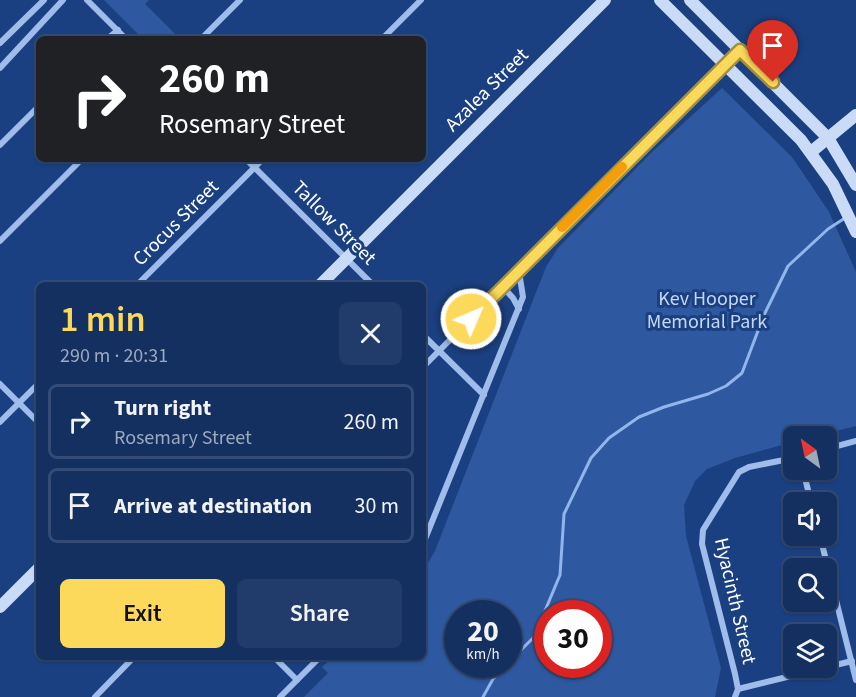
<!DOCTYPE html>
<meta charset="utf-8">
<style>
:root{--surface:#143061;--page:#213c6a;--text:#f1f3f6;--muted:#9da9bd;--line:#334b76;--accent:#fcd95b}
body{margin:0;font-family:"Source Sans 3",sans-serif;background:var(--page);color:var(--text);height:100vh;display:flex;flex-direction:column;font-size:22px;white-space:nowrap}
*{box-sizing:border-box;margin:0}
p{font-size:20px;color:var(--muted)}
.icon{flex:none;width:33px;height:33px;fill:none;stroke:currentColor;stroke-width:2;stroke-linecap:round;stroke-linejoin:round}
.map{position:relative;flex:1;overflow:hidden}
.panel{position:absolute;left:36px;top:282px;width:390px;height:378px;display:flex;flex-direction:column;background:var(--surface);border-radius:9px;box-shadow:0 2px 4px #0004,0 0 0 2px var(--line)}
.panel>*{flex:none}
.hud{position:absolute;left:36px;top:36px;width:390px;height:126px;border-radius:9px;box-shadow:0 2px 4px #0004,0 0 0 2px var(--line);background:#202124;color:#fff;overflow:hidden}
.needle{width:39px;rotate:327deg}
.fabs{position:absolute;left:783px;top:426px;display:grid;gap:12px}
.fabs a{display:grid;place-items:center;width:54px;height:54px;border-radius:9px;background:var(--surface);box-shadow:0 2px 4px #0004,0 0 0 2px var(--line);font-size:30px}
.speed{position:absolute;left:444px;top:600px;display:flex;gap:12px;font-size:30px;font-weight:700;text-align:center}
.speed>*{display:grid;place-content:center;width:78px;height:78px;border-radius:50%;background:var(--surface);box-shadow:0 2px 4px #0004,0 0 0 2px var(--line);line-height:1}
.speed small{font-size:15px;font-weight:400}
.speed .limit{border:9px solid #d22;background:#fff;color:#111}
.pin{position:absolute;display:grid;place-items:center;width:51px;height:51px;color:#fff;margin:-62px -26px;border-radius:50% 50% 50% 0;rotate:-45deg;box-shadow:0 0 6px #0007}
.pin .icon{rotate:45deg}
.me{position:absolute;width:66px;margin:-33px;rotate:45deg;stroke-linejoin:round;filter:drop-shadow(0 0 4px #0008)}
.turn{display:flex;align-items:center;gap:21px;height:126px;padding:0 24px;font-size:27px}
.turn .icon{width:78px;height:78px;stroke-width:2.5}
.turn b{display:block;font-size:42px;line-height:51px}
.round{display:grid;place-items:center;flex:none;width:63px;height:63px;border-radius:9px;background:var(--page)}
.headline{display:flex;align-items:center;justify-content:space-between;height:102px;padding:0 24px}
h1{font-size:36px;font-weight:600;line-height:45px;color:var(--accent)}
.primary-button{display:flex;gap:12px;margin-top:auto;padding:12px 24px}
.primary-button a{flex:1;height:69px;border-radius:9px;background:var(--accent);color:#111;font-size:24px;font-weight:600;line-height:69px;text-align:center}
.primary-button a+a{background:var(--page);color:var(--text)}
ul{padding:0;list-style:none}
li{display:flex;align-items:center;gap:18px;height:75px;margin:0 12px 9px;padding:0 12px;border:3px solid var(--line);border-radius:9px}
li div{flex:1}
li b{display:block;font-size:22px}
li em{font-style:normal}
.map>svg:first-child{display:block}
.green{fill:#2e59a0;fill-rule:evenodd}
.lines{fill:none;stroke-linecap:round;stroke-linejoin:round}
.stream{stroke:#92b5ec;stroke-width:3}
.street{stroke:#9fbcea;stroke-width:6}
.secondary{stroke:#cadbf8;stroke-width:12}
.route-casing{stroke:#a48d3b;stroke-width:15}
.route{stroke:#fcd95b;stroke-width:10}
.slow{stroke:#f59e0b;stroke-width:10}
.labels{text-anchor:middle;dominant-baseline:central;stroke-width:6;stroke-linejoin:round;paint-order:stroke}
.street-label{font-size:20px;fill:#fff;stroke:#1b4081}
.park-label{font-size:20px;fill:#c3d7f8;stroke:#1b4081}
</style>
<div class="map">
<svg width="856" height="697" viewBox="0 0 856 697">
<rect width="100%" height="100%" fill="#1b4081"/>
<!-- green -->
<g class="green">
<path d="M 104,0 L 149,0 L 145,4 L 180,39 L 143,39 Z"/>
<path d="M 722,88 L 792,157 L 829,212 L 856,272 L 856,426 L 816,436 L 794,436 L 793,442 L 735,458 L 707,469 L 695,481 L 684,505 L 686,536 L 721,668 L 715,697 L 304,697 L 328,673 L 322,667 L 333,657 L 423,657 L 423,571 L 435,551 L 546,267 L 558,248 L 651,153 ZM 458,614 L 508,614 L 508,664 L 458,664 ZM 548,614 L 598,614 L 598,664 L 548,664 Z"/>
</g>
<g class="lines">
<!-- stream -->
<g class="stream">
<path d="M 508,663 L 534,637 L 560,575 L 564,514 L 591,458 L 609,438 L 639,417 L 664,407 L 708,394 L 726,386 L 742,373 L 764,315 L 788,266 L 828,229 L 845,218"/>
<path d="M 483,697 L 493,679 L 507,664"/>
</g>
<!-- street -->
<g class="street">
<path d="M 87,0 L 126,39"/>
<path d="M 107,39 L 118,30"/>
<path d="M 201,39 L 240,0"/>
<path d="M 382,39 L 421,0"/>
<path d="M 0,43 L 44,0"/>
<path d="M 0,68 L 63,0"/>
<path d="M 0,145 L 39,106"/>
<path d="M 246,159 L 373,285"/>
<path d="M 0,241 L 82,159"/>
<path d="M 137,285 L 263,159"/>
<path d="M 503,287 L 513,298 L 519,309"/>
<path d="M 423,335 L 484,395"/>
<path d="M 423,367 L 739,49"/>
<path d="M 0,384 L 39,423"/>
<path d="M 0,422 L 39,383"/>
<path d="M 826,449 L 856,441"/>
<path d="M 803,470 L 811,502"/>
<path d="M 820,536 L 856,680"/>
<path d="M 423,544 L 523,297 L 520,278 L 517,272"/>
<path d="M 274,657 L 297,680"/>
<path d="M 738,689 L 852,661"/>
<path d="M 95,697 L 134,657"/>
<path d="M 280,697 L 320,657"/>
<path d="M 735,697 L 738,689 L 735,674 L 702,544 L 703,530 L 739,472 L 749,467 L 794,458"/>
</g>
<!-- secondary -->
<g class="secondary">
<path d="M 660,0 L 801,140 L 833,184 L 856,232"/>
<path d="M 690,0 L 828,138 L 856,185"/>
<path d="M 811,152 L 856,115"/>
<path d="M 320,285 L 605,0"/>
<path d="M 0,607 L 39,568"/>
</g>
</g>
<g class="lines">
<defs>
<path id="route" d="M 471,319 L 740,50 L 773,82"/>
</defs>
<!-- route casing -->
<use href="#route" class="route-casing"/>
<!-- route -->
<use href="#route" class="route"/>
<!-- slow -->
<path class="slow" d="M 562,227 L 622,167"/>
</g>
<g class="labels">
<!-- street labels -->
<g class="street-label">
<text transform="translate(487 90) rotate(-45)">Azalea Street</text>
<text transform="translate(176 223) rotate(-45)">Crocus Street</text>
<text transform="translate(334 223) rotate(45)">Tallow Street</text>
<text transform="translate(735 601) rotate(77)">Hyacinth Street</text>
</g>
<!-- park labels -->
<g class="park-label">
<text x="707" y="299">Kev Hooper<tspan x="707" dy="23">Memorial Park</tspan></text>
</g>
</g>
</svg>
<div class="fabs">
<a><svg class="needle" viewBox="-14 -14 28 28"><path d="M0-13l5 13h-10z" fill="#e53935"/><path d="M0 13l5-13h-10z" fill="#9da9bd"/></svg></a>
<a><svg class="icon" aria-label="sound" viewBox="0 0 24 24"><path d="M4 9h4l5-4v14l-5-4H4zM17 9q2 3 0 6"/></svg></a>
<a><svg class="icon" aria-label="search" viewBox="0 0 24 24"><circle cx="10" cy="10" r="6"/><path d="M15 15l6 6"/></svg></a>
<a><svg class="icon" aria-label="layers" viewBox="0 0 24 24"><path d="M12 4l9 5-9 5-9-5zM3 14l9 5 9-5"/></svg></a>
</div>
<div class="speed"><div>20<small>km/h</small></div><div class="limit">30</div></div>
<div class="pin" style="left:773px;top:82px;background:#d93025"><svg class="icon" aria-label="arrive" viewBox="0 0 24 24"><path d="M6 21V4h12l-3 4 3 4H6"/></svg></div>
<svg class="me" style="left:471px;top:319px" viewBox="-20 -20 40 40"><circle r="17" fill="#fcd95b" stroke="#fff" stroke-width="3"/><path d="M0-11L8 9 0 5-8 9z" fill="#fff"/></svg>
<div class="hud">
<div class="turn"><svg class="icon" aria-label="right" viewBox="0 0 24 24"><path d="M7 20v-9h11M14 6l5 5-5 5"/></svg><div><b>260 m</b>Rosemary Street</div></div>
</div>
<section class="panel">
<div class="headline"><div><h1>1 min</h1><p>290 m · 20:31</p></div><a class="round"><svg class="icon" aria-label="close" viewBox="0 0 24 24"><path d="M6 6l12 12M18 6L6 18"/></svg></a></div>
<ul>
<li><svg class="icon" aria-label="right" viewBox="0 0 24 24"><path d="M7 20v-9h11M14 6l5 5-5 5"/></svg><div><b>Turn right</b><p>Rosemary Street</p></div><em>260 m</em></li>
<li><svg class="icon" aria-label="arrive" viewBox="0 0 24 24"><path d="M6 21V4h12l-3 4 3 4H6"/></svg><div><b>Arrive at destination</b></div><em>30 m</em></li>
</ul>
<div class="primary-button"><a>Exit</a><a>Share</a></div>
</section>
</div>
